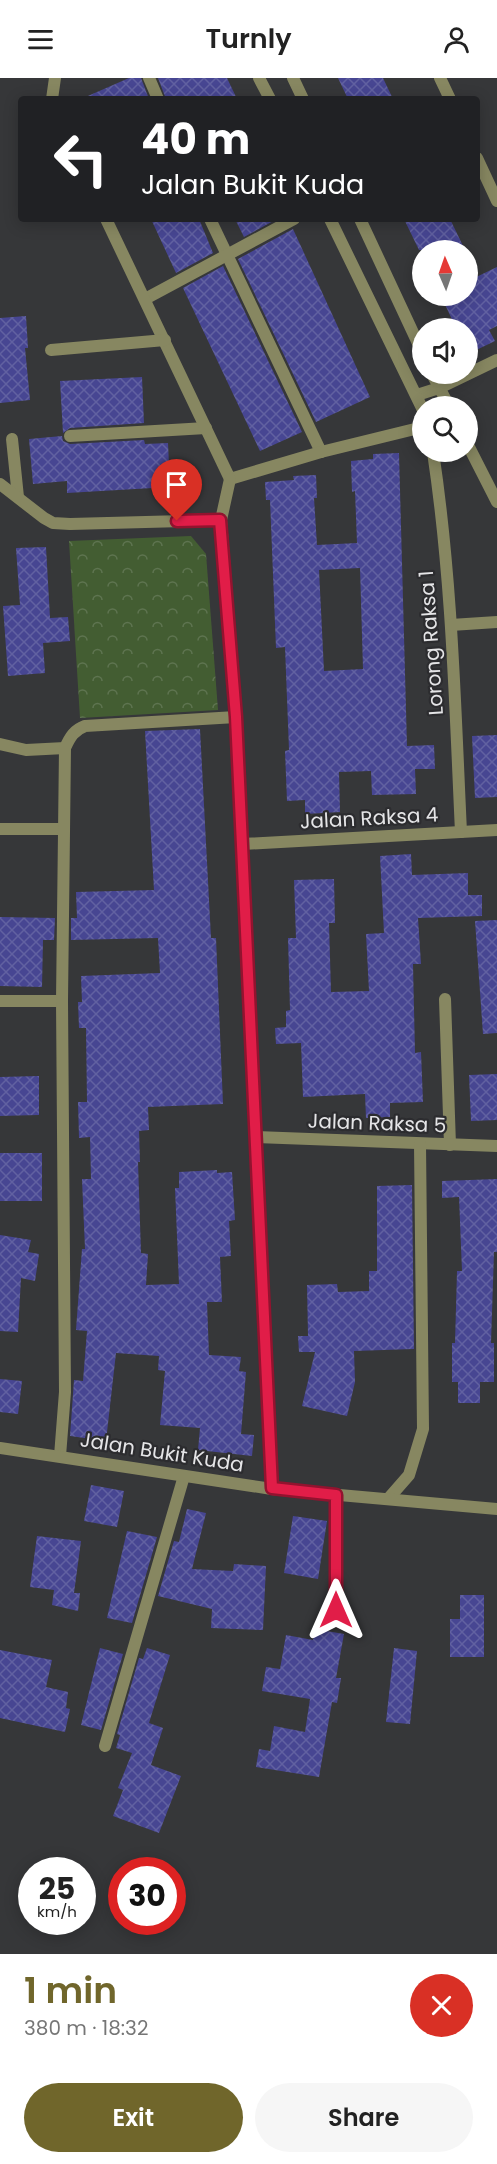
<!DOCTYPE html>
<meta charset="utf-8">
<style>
:root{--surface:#fff;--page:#f6f6f6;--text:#222;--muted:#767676;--accent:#70662b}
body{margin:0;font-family:Poppins,sans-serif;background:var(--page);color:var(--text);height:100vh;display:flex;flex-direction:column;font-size:22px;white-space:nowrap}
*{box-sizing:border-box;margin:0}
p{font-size:20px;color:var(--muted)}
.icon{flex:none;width:33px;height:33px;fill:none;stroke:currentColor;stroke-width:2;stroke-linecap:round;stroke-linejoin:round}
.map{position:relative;height:1876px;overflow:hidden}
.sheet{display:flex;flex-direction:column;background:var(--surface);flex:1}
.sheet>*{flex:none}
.guide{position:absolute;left:18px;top:18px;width:462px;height:126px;border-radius:6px;box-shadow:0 3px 15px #0003;background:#202124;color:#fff;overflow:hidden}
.needle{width:39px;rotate:358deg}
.tools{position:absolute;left:412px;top:162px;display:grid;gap:12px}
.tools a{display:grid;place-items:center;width:66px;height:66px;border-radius:50%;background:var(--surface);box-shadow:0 3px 15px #0003;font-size:30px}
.speed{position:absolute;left:18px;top:1779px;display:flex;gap:12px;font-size:30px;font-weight:700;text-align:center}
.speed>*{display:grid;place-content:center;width:78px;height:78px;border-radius:50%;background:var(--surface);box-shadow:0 3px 15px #0003;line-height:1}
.speed small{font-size:15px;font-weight:400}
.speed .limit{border:9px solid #d22;background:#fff;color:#111}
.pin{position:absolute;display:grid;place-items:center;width:51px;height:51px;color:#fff;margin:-62px -26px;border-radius:50% 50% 50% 0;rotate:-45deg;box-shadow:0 0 6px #0007}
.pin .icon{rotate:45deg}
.me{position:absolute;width:66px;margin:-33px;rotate:0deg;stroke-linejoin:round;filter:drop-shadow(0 0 4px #0008)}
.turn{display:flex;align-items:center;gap:21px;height:126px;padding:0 24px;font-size:27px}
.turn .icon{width:78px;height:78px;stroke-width:2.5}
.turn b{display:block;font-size:42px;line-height:51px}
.round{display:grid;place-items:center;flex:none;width:63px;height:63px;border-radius:32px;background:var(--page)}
.overview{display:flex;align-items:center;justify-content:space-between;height:102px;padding:0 24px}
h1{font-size:36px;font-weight:600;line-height:45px;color:var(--accent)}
.primary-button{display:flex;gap:12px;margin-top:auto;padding:12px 24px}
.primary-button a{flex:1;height:69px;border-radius:36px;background:var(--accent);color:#fff;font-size:24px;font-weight:600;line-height:69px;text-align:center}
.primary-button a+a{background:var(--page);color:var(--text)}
header{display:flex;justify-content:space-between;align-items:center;height:78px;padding:0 24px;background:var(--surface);font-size:27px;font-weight:600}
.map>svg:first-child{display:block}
.park{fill:url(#park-crowns)}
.building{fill:url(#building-cross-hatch);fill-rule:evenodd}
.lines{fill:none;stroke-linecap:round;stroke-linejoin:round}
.service{stroke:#878761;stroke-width:12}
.minor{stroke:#878761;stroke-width:12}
.tertiary{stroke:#878761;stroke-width:12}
.route-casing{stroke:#92132f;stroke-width:15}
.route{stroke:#e11d48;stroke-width:10}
.labels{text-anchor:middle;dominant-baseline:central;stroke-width:4.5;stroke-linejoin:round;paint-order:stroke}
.street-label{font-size:20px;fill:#e5e5e7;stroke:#2c2c2f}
</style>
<header><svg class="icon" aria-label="menu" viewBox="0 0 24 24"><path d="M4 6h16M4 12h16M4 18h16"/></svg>Turnly<svg class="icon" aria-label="person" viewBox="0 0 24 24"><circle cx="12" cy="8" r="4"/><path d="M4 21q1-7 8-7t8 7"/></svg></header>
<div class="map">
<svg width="497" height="1876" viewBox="0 0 497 1876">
<defs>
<pattern id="park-crowns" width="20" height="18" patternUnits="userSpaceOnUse" patternTransform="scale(1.5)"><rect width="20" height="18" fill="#435d32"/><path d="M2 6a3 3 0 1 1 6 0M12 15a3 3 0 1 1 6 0" fill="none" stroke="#5e7450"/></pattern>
<pattern id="building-cross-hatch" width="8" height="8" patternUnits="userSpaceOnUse" patternTransform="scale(1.5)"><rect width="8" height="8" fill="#474692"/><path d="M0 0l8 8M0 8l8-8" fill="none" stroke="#6161a1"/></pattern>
</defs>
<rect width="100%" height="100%" fill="#363739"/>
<!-- park -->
<path class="park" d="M 191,458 L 206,476 L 218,632 L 80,640 L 69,463 Z"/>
<!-- building -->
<g class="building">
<path d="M 129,0 L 141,0 L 149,21 L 81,21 Z"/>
<path d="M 158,0 L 227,0 L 237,21 L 166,21 Z"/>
<path d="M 338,0 L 383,0 L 393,21 L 348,21 Z"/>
<path d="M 151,141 L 199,141 L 213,175 L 176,195 Z"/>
<path d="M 235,141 L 277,141 L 244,159 Z"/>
<path d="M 404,141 L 450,141 L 465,172 L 419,172 Z"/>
<path d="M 293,151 L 370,319 L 316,344 L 238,181 Z"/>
<path d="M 223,188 L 302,354 L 260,373 L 183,210 Z"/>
<path d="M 497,189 L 497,248 L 489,252 L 495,263 L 468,276 L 468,250 L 456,250 L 441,218 L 468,218 L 468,203 Z"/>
<path d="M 26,238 L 28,270 L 25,270 L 30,322 L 0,325 L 0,240 Z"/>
<path d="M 142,299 L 144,345 L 70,350 L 63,355 L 60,303 Z"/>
<path d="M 62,358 L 63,363 L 70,366 L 144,362 L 145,366 L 168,365 L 170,409 L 67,415 L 67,403 L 33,406 L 29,361 Z"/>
<path d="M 399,375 L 407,668 L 434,667 L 435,691 L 415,691 L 416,716 L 372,717 L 371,693 L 339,694 L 340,734 L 305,736 L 305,722 L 287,723 L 285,673 L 289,672 L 285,569 L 276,570 L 270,422 L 266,422 L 265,404 L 294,402 L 293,398 L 316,397 L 317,420 L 314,420 L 317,467 L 357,465 L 355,413 L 352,414 L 351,383 L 373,381 L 373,376 ZM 360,490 L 363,591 L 324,593 L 319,492 Z"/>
<path d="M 46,469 L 50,540 L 68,539 L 70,563 L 43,565 L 45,595 L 8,598 L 3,528 L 20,527 L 16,470 Z"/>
<path d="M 200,651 L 211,860 L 216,860 L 223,1026 L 148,1029 L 149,1052 L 139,1053 L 140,1084 L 138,1084 L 141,1175 L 148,1176 L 146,1207 L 179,1206 L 175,1110 L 179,1110 L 179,1094 L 217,1092 L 217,1095 L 232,1094 L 235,1142 L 229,1143 L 231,1178 L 220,1179 L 222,1224 L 207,1224 L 209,1277 L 241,1279 L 239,1293 L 246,1294 L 241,1356 L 254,1357 L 252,1378 L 198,1372 L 200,1350 L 160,1347 L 165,1293 L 158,1292 L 159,1278 L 116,1275 L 106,1363 L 70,1358 L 74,1302 L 83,1303 L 87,1253 L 76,1252 L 82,1171 L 85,1171 L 82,1101 L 91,1101 L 90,1059 L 79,1060 L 78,1024 L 87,1024 L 86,950 L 79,950 L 78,924 L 82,924 L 81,898 L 160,895 L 158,860 L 71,862 L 71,840 L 77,840 L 76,814 L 154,812 L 145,653 Z"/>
<path d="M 497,657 L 497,719 L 475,720 L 472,658 Z"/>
<path d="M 411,776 L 412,797 L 468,795 L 468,817 L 482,817 L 482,838 L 418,840 L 421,886 L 413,886 L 415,975 L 421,974 L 423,1024 L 390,1025 L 390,1039 L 366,1040 L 365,1016 L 303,1019 L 301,965 L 276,966 L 275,950 L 286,949 L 286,933 L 290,932 L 288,860 L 296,860 L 294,802 L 334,801 L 335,845 L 329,845 L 331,914 L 369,913 L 366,856 L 384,855 L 380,778 Z"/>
<path d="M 0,839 L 55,840 L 54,862 L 43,862 L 42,909 L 0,908 Z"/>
<path d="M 497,842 L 497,955 L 483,956 L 475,843 Z"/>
<path d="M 497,996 L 497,1042 L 471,1043 L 469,997 Z"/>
<path d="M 39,998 L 39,1037 L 0,1038 L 0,999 Z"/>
<rect x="0" y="1075" width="42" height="48"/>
<path d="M 497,1101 L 497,1174 L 494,1174 L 491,1265 L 494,1265 L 494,1304 L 480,1304 L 480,1325 L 458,1325 L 458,1304 L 452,1304 L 452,1265 L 455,1265 L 457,1193 L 462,1193 L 459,1119 L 442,1120 L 442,1103 Z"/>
<path d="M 412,1107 L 414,1271 L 354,1273 L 355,1304 L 347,1338 L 302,1328 L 315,1274 L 299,1274 L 298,1258 L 308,1258 L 307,1207 L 337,1206 L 338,1214 L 369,1213 L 369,1193 L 377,1193 L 377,1108 Z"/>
<path d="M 0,1157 L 31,1162 L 28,1174 L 39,1176 L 35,1203 L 21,1200 L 18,1254 L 0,1253 Z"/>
<path d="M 0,1301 L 22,1303 L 18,1336 L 0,1334 Z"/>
<path d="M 91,1407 L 124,1413 L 117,1449 L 84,1443 Z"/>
<path d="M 187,1431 L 206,1435 L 192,1491 L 233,1493 L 234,1486 L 266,1488 L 263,1552 L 211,1550 L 212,1531 L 158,1518 L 174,1463 L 179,1464 Z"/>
<path d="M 293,1438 L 327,1443 L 318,1501 L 284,1495 Z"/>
<path d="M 127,1453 L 157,1459 L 132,1545 L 107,1540 Z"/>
<path d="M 37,1458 L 81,1463 L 74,1515 L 80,1515 L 78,1533 L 52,1527 L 54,1512 L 30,1509 Z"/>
<path d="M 460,1517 L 484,1517 L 484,1579 L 450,1579 L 450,1541 L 460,1541 Z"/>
<path d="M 315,1551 L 344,1556 L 336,1600 L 341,1600 L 337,1625 L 332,1624 L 319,1699 L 256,1689 L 259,1671 L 270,1673 L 274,1648 L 305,1654 L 310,1621 L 262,1613 L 266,1589 L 280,1591 L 286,1557 L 313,1562 Z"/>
<path d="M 100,1570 L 123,1576 L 101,1652 L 81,1647 Z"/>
<path d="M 147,1570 L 170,1577 L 149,1645 L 163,1650 L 151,1687 L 181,1698 L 159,1755 L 113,1738 L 123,1712 L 118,1710 L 132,1675 L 116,1670 L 120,1657 L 117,1656 L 139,1580 L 143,1581 Z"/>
<path d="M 394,1570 L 417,1573 L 410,1646 L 386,1644 Z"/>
<path d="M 0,1572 L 52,1582 L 46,1609 L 68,1614 L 66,1630 L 70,1631 L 65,1654 L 0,1640 Z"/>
</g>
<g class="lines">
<!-- service -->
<g class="service">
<path d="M 149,0 L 158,21"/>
<path d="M 293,0 L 303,21"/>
<path d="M 440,0 L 450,21"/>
<path d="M 477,80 L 497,123"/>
<path d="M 210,141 L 321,374"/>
<path d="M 360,141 L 423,276"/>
<path d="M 145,221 L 294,141"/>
<path d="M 432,296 L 449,328"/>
<path d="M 417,317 L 439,310 L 497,282"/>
<path d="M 70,358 L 206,350"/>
<path d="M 468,367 L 497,424"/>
</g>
<!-- minor -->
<g class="minor">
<path d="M 259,0 L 270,21"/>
<path d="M 52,21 L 55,0"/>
<path d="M 106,141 L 230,401 L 321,374 L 423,349"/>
<path d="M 330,141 L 423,332"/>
<path d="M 51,272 L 165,262"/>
<path d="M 12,361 L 18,419"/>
<path d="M 433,374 C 452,500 455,627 461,754"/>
<path d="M 230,401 L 221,442 L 236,639 L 272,1411"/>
<path d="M 0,406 L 44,440 L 53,445 L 70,446 L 221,442"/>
<path d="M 451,547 L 497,544"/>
<path d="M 0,666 L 26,672 L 65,670"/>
<path d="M 0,751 L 64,751"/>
<path d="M 243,766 L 497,752"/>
<path d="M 445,921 L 450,1067"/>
<path d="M 0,923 L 62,923"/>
<path d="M 256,1059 L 497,1068"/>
<path d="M 60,1378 L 65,1314 L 62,923 L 65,670 C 70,659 74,652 85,648 L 236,639"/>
<path d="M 388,1421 L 409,1397 L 423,1351 L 420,1066"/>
<path d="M 336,1532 L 336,1417"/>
<path d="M 105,1668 L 184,1398"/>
</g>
<!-- tertiary -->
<path class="tertiary" d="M 0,1370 L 272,1411 L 497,1431"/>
</g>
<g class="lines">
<defs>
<path id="route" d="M 177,443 L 220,442 L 236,639 L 272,1410 L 336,1417 L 336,1532"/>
</defs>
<!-- route casing -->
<use href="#route" class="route-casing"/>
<!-- route -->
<use href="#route" class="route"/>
</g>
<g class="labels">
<!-- street labels -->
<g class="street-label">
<text transform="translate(431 565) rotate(-94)">Lorong Raksa 1</text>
<text transform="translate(369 740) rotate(-3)">Jalan Raksa 4</text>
<text transform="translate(377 1045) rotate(2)">Jalan Raksa 5</text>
<text transform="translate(162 1374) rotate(9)">Jalan Bukit Kuda</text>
</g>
</g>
</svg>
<div class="tools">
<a><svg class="needle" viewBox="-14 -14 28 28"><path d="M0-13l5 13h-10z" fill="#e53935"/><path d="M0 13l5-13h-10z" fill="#767676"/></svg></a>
<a><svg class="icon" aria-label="sound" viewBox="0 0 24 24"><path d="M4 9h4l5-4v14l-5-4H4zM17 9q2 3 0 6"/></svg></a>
<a><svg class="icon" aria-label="search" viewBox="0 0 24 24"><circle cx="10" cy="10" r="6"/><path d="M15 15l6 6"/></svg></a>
</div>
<div class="speed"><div>25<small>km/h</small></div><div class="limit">30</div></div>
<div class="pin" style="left:177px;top:443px;background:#d93025"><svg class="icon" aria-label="arrive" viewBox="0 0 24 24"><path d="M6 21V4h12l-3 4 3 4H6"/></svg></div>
<svg class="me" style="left:336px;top:1532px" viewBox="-20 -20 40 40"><path d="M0-17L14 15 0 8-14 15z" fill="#e11d48" stroke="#fff" stroke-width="4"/></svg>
<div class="guide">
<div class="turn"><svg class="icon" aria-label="left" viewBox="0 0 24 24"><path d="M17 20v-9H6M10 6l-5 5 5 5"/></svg><div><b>40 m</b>Jalan Bukit Kuda</div></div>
</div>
</div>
<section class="sheet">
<div class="overview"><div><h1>1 min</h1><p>380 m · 18:32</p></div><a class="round" style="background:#d93025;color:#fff"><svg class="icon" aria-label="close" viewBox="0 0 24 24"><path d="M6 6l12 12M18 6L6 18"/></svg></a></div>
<div class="primary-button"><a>Exit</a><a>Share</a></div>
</section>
